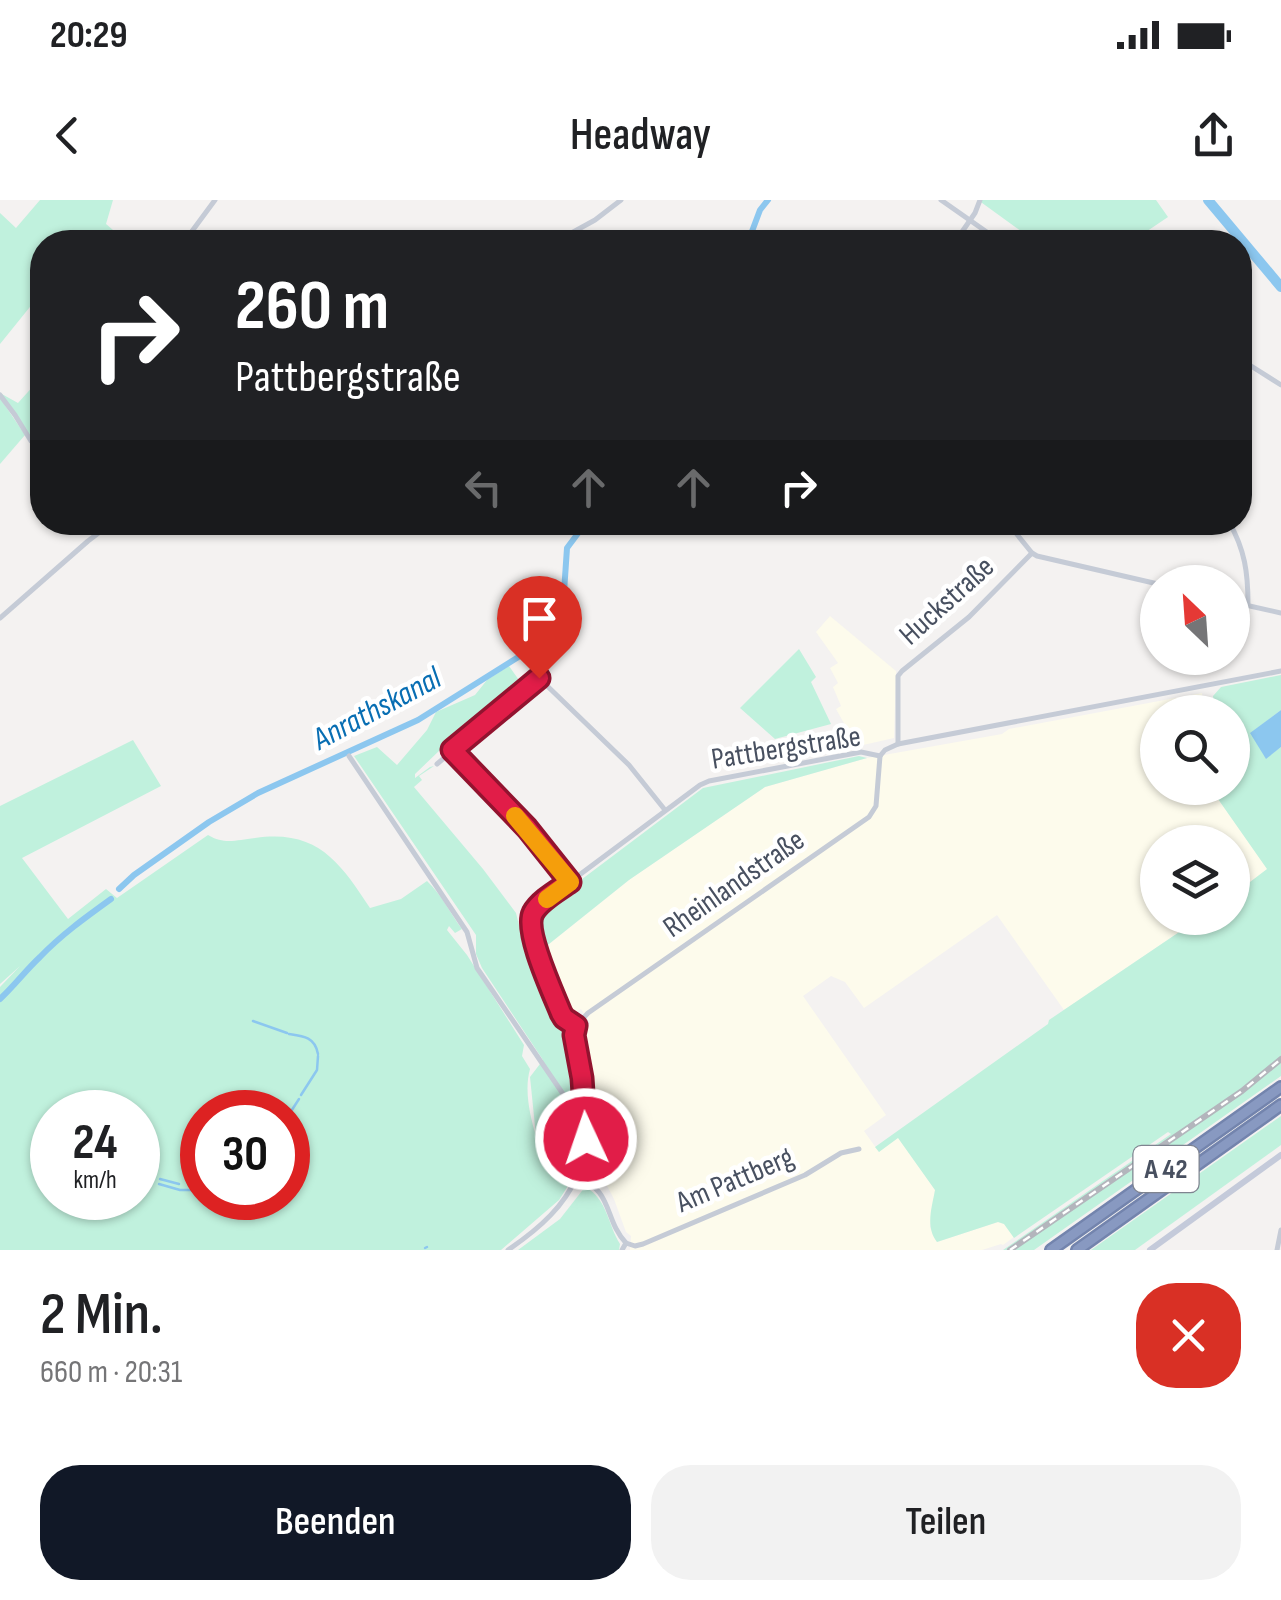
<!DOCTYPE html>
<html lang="de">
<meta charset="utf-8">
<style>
:root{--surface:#fff;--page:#f2f2f2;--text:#202124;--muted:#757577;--accent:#111827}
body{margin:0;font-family:"Sofia Sans Condensed",sans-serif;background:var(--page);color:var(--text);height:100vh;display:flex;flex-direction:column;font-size:38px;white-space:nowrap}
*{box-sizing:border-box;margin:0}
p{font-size:32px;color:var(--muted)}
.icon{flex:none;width:55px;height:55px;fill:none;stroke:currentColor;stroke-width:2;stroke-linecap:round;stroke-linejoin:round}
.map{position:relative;height:1050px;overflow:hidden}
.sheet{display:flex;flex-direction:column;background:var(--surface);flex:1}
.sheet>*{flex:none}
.banner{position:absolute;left:30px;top:30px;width:1222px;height:305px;border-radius:40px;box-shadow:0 2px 8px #0004;background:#202124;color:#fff;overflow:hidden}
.needle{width:65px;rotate:335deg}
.buttons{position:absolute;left:1140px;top:365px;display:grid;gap:20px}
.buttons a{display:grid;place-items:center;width:110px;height:110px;border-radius:50%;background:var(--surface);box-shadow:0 2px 8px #0004;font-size:50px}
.speed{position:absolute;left:30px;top:890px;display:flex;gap:20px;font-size:50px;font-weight:700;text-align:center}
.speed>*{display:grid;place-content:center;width:130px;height:130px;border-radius:50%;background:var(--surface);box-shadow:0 2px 8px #0004;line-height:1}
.speed small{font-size:25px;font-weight:400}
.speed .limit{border:15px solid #d22;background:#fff;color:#111}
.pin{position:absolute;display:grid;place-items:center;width:85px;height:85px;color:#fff;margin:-102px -42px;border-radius:50% 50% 50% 0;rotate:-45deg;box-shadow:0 0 10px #0007}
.pin .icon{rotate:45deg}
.me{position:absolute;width:110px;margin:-55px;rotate:357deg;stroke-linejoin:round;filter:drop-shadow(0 0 8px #0008)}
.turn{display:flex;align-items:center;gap:35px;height:210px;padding:0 40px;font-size:45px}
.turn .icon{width:130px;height:130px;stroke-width:2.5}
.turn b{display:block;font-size:70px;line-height:85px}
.lanes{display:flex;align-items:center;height:95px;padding:0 40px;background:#0003;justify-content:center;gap:50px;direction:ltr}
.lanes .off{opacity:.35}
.round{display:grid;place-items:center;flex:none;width:105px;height:105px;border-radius:40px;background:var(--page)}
.summary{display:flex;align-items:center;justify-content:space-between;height:170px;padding:0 40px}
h1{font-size:60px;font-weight:600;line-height:75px}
.cta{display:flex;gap:20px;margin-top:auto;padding:20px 40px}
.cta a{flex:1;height:115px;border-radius:40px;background:var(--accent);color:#fff;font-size:40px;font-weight:600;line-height:115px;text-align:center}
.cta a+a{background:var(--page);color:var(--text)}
.status{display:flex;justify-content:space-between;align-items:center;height:70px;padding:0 50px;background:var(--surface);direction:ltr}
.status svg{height:28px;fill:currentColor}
header{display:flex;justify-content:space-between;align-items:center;height:130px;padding:0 40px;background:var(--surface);font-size:45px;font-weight:600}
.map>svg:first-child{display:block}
.commercial{fill:#fdfbec}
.green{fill:#c0f1dd;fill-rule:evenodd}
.water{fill:#8cc7ef}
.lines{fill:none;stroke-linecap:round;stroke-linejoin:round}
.stream{stroke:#8cc7ef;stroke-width:2.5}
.canal{stroke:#8cc7ef;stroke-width:6}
.river{stroke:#8cc7ef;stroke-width:10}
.highway-casing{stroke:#7384ad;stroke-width:14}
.street{stroke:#c5cbd6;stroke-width:5}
.secondary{stroke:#c4cada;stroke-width:6}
.highway{stroke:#8899c1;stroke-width:9}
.rail-casing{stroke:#b3b5bc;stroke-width:6}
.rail{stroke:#fff;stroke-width:2.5;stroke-dasharray:8;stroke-linecap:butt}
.route-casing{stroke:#92132f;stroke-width:25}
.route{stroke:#e11d48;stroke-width:18}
.slow{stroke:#f59e0b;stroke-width:18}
.labels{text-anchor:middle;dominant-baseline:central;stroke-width:9;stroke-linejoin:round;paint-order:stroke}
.shield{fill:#fff;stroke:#7f8490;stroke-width:2.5}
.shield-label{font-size:28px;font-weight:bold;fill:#485060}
.street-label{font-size:30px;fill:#485060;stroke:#fff}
.water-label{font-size:32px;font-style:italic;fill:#086eb3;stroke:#fff}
</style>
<div class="status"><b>20:29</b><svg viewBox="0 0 49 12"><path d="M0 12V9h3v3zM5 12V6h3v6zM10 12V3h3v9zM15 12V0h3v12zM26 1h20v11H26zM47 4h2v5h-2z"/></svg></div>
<header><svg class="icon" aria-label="back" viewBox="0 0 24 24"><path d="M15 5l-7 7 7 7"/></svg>Headway<svg class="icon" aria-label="share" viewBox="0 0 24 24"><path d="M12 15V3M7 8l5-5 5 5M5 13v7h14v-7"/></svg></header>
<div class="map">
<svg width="1281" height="1050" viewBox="0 0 1281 1050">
<rect width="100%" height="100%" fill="#f4f2f1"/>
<!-- commercial -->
<g class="commercial">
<path d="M 830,416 L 896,471 L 894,538 L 841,550 L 846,539 L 840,529 L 845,525 L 836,509 L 841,506 L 833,487 L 838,483 L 830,468 L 838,463 L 816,432 Z"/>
<path d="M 1202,493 L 1203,500 L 1213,499 L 1214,512 L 1158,512 L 1158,588 L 1219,588 L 1212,590 L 1268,670 L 1233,695 L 1232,642 L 1158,642 L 1158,718 L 1200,718 L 1064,810 L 997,715 L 864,808 L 845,782 L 831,776 L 803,796 L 886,915 L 864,931 L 879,952 L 898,937 L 935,990 L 930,1027 L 937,1042 L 998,1022 L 1004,1024 L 1014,1037 L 1003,1045 L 1001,1044 L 982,1050 L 630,1050 L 631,1036 L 626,1032 L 614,999 L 597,967 L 598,925 L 581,840 L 590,823 L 581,809 L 576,812 L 569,812 L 566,809 L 544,748 L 629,680 L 765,587 L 867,558 L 1002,534 L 1009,529 Z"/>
</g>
<!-- green -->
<g class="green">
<path d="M 40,0 L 113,0 L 106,24 L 127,42 L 42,42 L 42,92 L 0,144 L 0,13 L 16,28 Z"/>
<path d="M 978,0 L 1156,0 L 1168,17 L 1131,42 L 1024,42 L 1029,37 Z"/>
<path d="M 42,154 L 42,227 L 31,241 L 0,193 L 18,203 L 36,183 L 30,170 Z"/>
<path d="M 0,198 L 25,235 L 0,264 Z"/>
<path d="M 799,449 L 816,477 L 811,482 L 831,524 L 775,539 L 740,508 Z"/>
<path d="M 509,466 L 521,483 L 440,550 L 415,574 L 415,578 L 430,567 L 434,566 L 419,576 L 422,580 L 414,587 L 483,669 L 516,713 L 519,725 L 524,727 C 550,795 584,860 583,934 L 579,937 L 570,934 L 558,943 L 561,947 L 558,949 L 555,946 L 541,956 L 541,961 L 543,964 L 550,964 L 577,942 L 583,943 L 571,981 L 559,1000 L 501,1050 L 0,1050 L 0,787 L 20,766 L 0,784 L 0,606 L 133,540 L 161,586 L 22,658 L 68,719 L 106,689 L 117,698 L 208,635 C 225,645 236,640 255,638 C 317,629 340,662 370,708 L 401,699 L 427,681 C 442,695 450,713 462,729 L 455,733 L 449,726 L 447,730 L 467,755 L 524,845 L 522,856 L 530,869 C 524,890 530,916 536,936 L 530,877 L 543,860 L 482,768 L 476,754 L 476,735 L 354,556 L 377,547 L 397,565 L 427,530 L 436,512 L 475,495 L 487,480 ZM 52,912 L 138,912 L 138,998 L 52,998 ZM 202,912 L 288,912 L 288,998 L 202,998 Z"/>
<path d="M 1281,475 L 1281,510 L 1251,533 L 1266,558 L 1281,547 L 1281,857 L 1247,885 L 1008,1050 L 1003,1050 L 1171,934 L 1168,932 L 1014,1038 L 1004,1024 L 998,1022 L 937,1042 C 925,1027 932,1007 935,990 L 898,938 L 879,952 L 875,947 L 1048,824 L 1049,820 L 1200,718 L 1232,718 L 1233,695 L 1267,669 L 1211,589 L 1232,588 L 1233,584 C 1249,574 1246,560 1233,550 L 1232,512 L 1214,512 L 1213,496 L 1221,487 Z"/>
<path d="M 859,556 L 867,558 L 765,587 L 629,680 L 544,748 C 538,731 532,721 545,707 L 703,588 Z"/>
<path d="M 1281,862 L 1281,876 L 1034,1050 L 1014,1050 L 1249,888 Z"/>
<path d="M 1281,916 L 1281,945 L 1135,1050 L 1091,1050 Z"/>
<path d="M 585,987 C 607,998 608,1025 620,1044 L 619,1050 L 518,1050 L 560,1019 Z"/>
</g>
<!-- water -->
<path class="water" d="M 1281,510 L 1281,547 L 1266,559 L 1250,533 Z"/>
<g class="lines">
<!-- stream -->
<g class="stream">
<path d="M 253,821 L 287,833"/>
<path d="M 289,834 C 303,836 315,837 318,854"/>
<path d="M 301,895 L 317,870 L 318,856"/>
<path d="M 288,916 L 299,899"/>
<path d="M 160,979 L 179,984"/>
<path d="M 159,984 L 180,990 L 202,990"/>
<path d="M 232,998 L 239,1016"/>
<path d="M 236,998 L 246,1012"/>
<path d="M 425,1048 L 427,1047"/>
</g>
<!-- canal -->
<g class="canal">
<path d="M 748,42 L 760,10 L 768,0"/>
<path d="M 119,689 L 134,675 L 209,622 L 258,593 L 418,520 L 539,444 L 552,431 L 563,407 L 567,348 L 579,332 L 592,322"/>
<path d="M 0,799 C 14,786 26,770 40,757 C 61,735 86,717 111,699"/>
</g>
<!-- river -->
<path class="river" d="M 1208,0 L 1281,87"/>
<defs>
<g id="highway">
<path d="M 1051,1050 L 1281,887"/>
<path d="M 1077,1050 L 1281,905"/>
</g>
</defs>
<!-- highway casing -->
<use href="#highway" class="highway-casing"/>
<!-- street -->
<g class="street">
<path d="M 941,0 L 1001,42"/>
<path d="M 184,42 L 215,0"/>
<path d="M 555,42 L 595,20 L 621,0"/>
<path d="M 955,42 L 975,13 L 980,0"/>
<path d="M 1240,159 L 1281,185"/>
<path d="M 0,195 L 15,215 L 31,241 L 42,244"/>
<path d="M 1007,322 L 1032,353 L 1037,356 L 1158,384"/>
<path d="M 1229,322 C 1245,350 1248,373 1248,404"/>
<path d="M 1232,402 L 1281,413"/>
<path d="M 0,418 L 88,341 L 113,322"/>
<path d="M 898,544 L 898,476 L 902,471 L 969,417 L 1032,353"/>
<path d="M 452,551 L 527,629 L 570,681"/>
<path d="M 349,556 L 467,732 L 477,768 L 576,913 L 586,919"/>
<path d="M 880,556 L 885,550 L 898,544 L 1281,471"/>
<path d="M 437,564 L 539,478 L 629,565 L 665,610"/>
<path d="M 576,826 L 561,813 L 534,741 L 531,720 L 539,705 L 700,585 L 709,581 L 861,552 L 880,556"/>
<path d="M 576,826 L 588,813 L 869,617 L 876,606 L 880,556"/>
<path d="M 577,978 C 613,989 604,1020 626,1043 L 622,1050"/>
<path d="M 626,1043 L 635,1046 L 643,1044 L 805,975 L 841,953 L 859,949"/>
<path d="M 508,1050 C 577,1003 596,962 582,879 C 579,861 571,844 576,826"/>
<path d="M 1277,1050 L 1281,1030"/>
</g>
<!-- secondary -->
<path class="secondary" d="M 1150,1050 L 1281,955"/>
<!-- highway -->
<use href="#highway" class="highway"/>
<defs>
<path id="rail" d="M 1010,1050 L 1242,891 L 1281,859"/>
</defs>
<!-- rail casing -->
<use href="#rail" class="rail-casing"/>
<!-- rail -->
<use href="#rail" class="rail"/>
</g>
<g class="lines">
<defs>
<path id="route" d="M 539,478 L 452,550 L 527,628 L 570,682 C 559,690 540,700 533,713 C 524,731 553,793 561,813 L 564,818 L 576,826 L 574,835 L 582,878 L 586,939"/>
</defs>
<!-- route casing -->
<use href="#route" class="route-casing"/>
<!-- route -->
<use href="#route" class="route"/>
<!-- slow -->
<path class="slow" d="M 515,616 L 570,682 L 547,699"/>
</g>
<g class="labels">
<!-- shield labels -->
<rect class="shield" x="1133.5" y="946" width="65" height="46" rx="8"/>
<g class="shield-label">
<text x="1166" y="969">A 42</text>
</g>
<!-- street labels -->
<g class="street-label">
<text transform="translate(947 401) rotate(-42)">Huckstraße</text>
<text transform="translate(786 548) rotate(-9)">Pattbergstraße</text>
<text transform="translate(734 684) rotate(-35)">Rheinlandstraße</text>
<text transform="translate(735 980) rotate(-23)">Am Pattberg</text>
</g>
<!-- water labels -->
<g class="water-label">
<text transform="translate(377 509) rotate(-28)">Anrathskanal</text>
</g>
</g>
</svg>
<div class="buttons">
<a><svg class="needle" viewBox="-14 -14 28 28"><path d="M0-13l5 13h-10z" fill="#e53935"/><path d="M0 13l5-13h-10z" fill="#757577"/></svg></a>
<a><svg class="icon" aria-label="search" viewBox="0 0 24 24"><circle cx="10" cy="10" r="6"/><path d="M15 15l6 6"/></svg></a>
<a><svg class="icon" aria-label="layers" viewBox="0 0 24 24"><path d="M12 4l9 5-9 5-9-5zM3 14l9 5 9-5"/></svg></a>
</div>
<div class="speed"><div>24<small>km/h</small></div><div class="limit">30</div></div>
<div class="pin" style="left:539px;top:478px;background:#d93025"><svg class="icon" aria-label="arrive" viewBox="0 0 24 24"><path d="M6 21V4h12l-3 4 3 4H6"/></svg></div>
<svg class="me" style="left:586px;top:939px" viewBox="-20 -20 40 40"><circle r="17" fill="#e11d48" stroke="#fff" stroke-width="3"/><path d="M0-11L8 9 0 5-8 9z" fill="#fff"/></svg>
<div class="banner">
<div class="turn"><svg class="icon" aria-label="right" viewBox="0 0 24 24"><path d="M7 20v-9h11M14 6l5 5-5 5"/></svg><div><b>260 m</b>Pattbergstraße</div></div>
<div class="lanes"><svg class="icon off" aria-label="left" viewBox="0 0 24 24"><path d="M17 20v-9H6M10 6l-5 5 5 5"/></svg><svg class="icon off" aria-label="ahead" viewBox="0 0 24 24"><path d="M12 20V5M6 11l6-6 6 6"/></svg><svg class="icon off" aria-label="ahead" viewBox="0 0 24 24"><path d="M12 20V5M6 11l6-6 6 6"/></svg><svg class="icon" aria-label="right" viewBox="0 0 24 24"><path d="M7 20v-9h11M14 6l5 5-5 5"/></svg></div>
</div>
</div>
<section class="sheet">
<div class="summary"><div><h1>2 Min.</h1><p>660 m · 20:31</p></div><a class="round" style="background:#d93025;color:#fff"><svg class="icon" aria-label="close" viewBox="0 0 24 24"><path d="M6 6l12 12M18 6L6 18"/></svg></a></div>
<div class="cta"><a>Beenden</a><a>Teilen</a></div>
</section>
